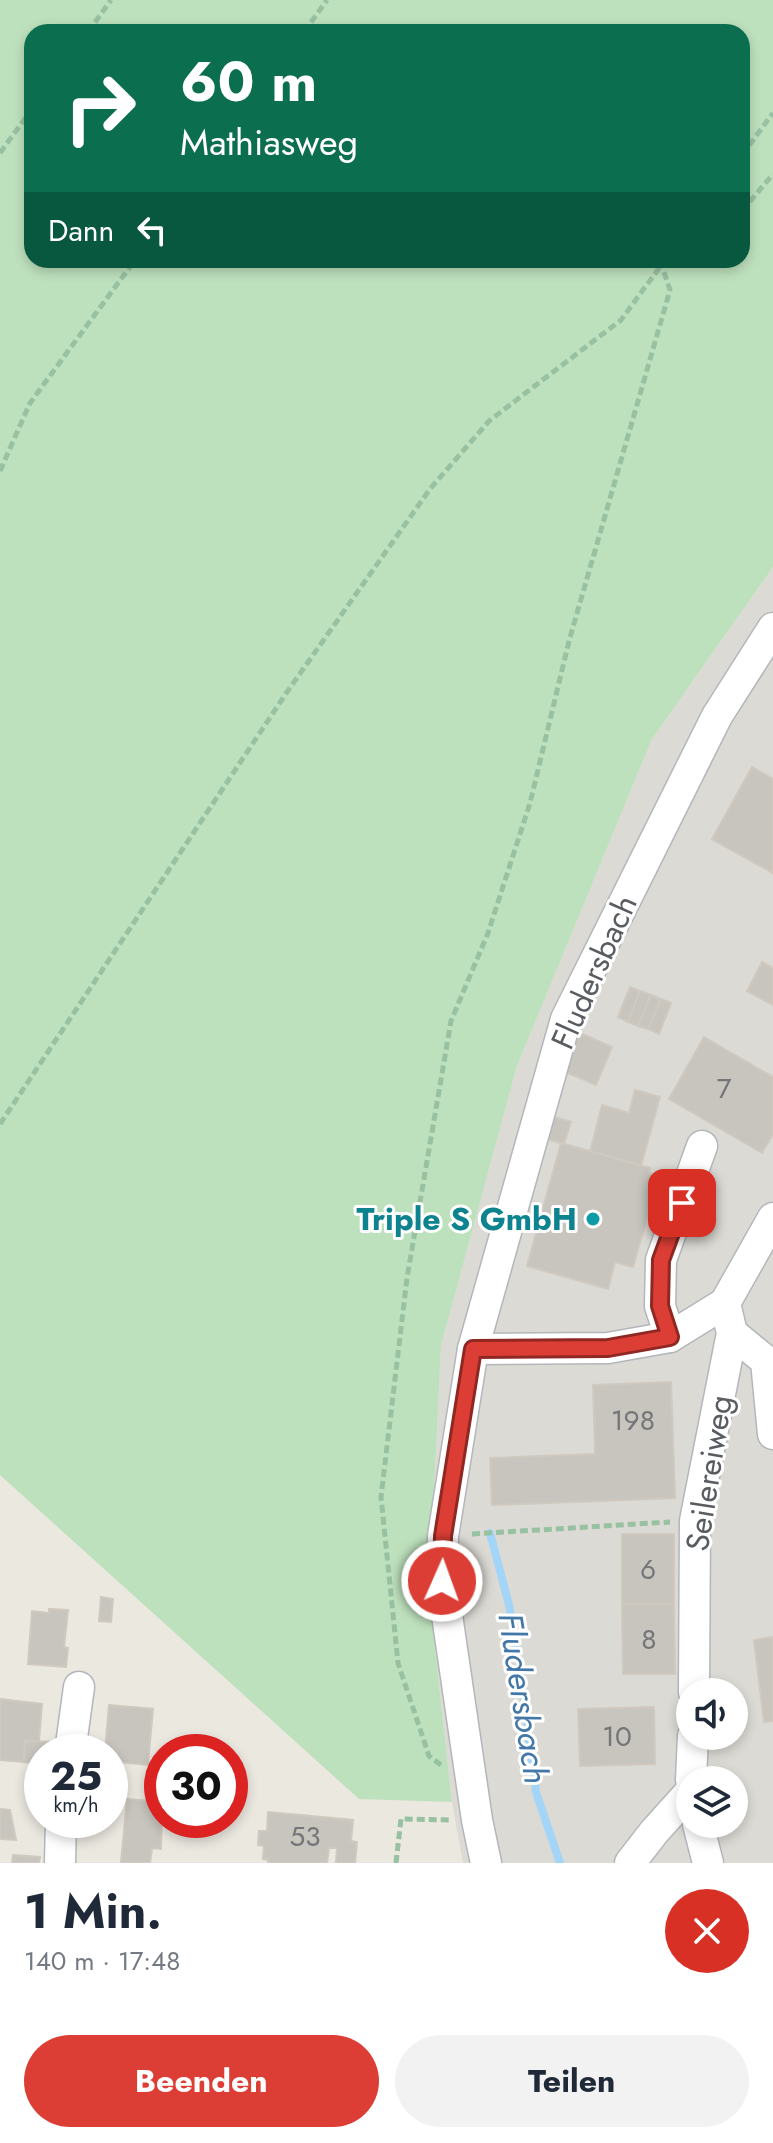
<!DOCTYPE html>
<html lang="de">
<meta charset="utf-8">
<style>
:root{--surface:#fff;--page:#f2f2f3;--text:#1f2937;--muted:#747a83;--accent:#dc3e35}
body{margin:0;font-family:Jost,sans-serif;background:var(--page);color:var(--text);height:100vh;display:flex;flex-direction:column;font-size:30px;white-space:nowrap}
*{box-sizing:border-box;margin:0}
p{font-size:26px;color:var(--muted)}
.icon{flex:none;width:44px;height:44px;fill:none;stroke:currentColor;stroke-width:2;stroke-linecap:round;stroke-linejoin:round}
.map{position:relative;height:1863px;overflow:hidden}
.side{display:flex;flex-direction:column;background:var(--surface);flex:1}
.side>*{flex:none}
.guide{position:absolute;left:24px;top:24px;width:726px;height:244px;border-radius:24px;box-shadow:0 4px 12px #0003;background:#0b6e4f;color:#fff;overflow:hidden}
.fabs{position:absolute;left:676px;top:1678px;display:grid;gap:16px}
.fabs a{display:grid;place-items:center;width:72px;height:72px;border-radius:50%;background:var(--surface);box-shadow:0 4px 12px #0003;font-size:40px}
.speed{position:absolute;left:24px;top:1734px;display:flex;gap:16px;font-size:40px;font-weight:700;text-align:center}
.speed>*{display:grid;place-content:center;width:104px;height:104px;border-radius:50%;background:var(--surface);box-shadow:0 4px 12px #0003;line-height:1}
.speed small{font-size:20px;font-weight:400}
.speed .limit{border:12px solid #d22;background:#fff;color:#111}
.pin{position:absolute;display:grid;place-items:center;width:68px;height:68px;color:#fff;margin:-34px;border-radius:16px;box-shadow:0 4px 12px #0006}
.me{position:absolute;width:88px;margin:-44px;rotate:2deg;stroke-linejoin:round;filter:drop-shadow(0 0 6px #0008)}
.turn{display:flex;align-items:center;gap:28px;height:168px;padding:0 24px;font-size:36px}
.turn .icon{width:104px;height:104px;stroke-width:2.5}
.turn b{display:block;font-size:56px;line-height:68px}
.then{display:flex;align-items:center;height:76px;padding:0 24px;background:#0003;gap:16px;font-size:30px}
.round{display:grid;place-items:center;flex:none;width:84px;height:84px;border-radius:42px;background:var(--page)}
.head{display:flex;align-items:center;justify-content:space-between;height:136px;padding:0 24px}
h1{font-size:48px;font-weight:700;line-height:60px}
.primary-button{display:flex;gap:16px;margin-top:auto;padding:16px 24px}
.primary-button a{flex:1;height:92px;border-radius:48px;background:var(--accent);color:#fff;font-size:32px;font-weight:700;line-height:92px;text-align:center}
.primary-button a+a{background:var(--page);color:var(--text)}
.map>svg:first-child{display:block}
.industrial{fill:#dcdad4;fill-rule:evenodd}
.green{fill:#bee1bd;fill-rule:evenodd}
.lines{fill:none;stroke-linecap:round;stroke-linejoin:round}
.stream{stroke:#a2d5f8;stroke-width:8}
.building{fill:#c8c5bf;stroke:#cfc9bf;stroke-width:2}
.minor-casing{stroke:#b3b6ba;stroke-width:33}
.path{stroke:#98c1a2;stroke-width:5;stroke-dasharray:8 4;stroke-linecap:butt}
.minor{stroke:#fff;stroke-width:30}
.route-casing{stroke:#8f2822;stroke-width:20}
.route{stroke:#dc3e35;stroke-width:14}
.culture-dot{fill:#0f9aa8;stroke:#fff;stroke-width:3}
.labels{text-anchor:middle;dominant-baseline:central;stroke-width:6;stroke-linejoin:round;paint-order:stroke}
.number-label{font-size:28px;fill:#757678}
.street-label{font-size:32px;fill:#595c60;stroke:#fff}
.culture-label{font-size:32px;font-weight:bold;fill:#0d838f;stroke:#fff;text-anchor:end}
.water-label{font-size:34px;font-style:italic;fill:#4277a8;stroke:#fff}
</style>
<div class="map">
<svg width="773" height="1863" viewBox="0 0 773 1863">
<rect width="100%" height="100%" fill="#ebe8e0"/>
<!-- industrial -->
<path class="industrial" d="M 773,567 L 773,1863 L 463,1863 L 452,1802 L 429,1594 L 441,1346 L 517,1066 L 652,739 ZM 690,1692 L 734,1692 L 734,1736 L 690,1736 ZM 690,1780 L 734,1780 L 734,1824 L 690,1824 Z"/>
<!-- green -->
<path class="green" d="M 0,0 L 773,0 L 773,567 L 652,739 L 517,1066 L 441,1346 L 429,1594 L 452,1802 L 359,1799 L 0,1475 ZM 32,32 L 742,32 L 742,260 L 32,260 Z"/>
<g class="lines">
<!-- stream -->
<path class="stream" d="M 490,1533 L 509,1605 L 521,1673 L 536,1792 L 560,1863"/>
</g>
<!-- building -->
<g class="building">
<path d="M 752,767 L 773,779 L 773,873 L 712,839 Z"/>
<path d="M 762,962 L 773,968 L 773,1005 L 747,991 Z"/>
<path d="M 630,987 L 640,991 L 628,1022 L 618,1017 Z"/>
<path d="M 640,991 L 651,995 L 638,1026 L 628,1022 Z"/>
<path d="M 651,995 L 661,999 L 648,1029 L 638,1026 Z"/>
<path d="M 661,999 L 671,1003 L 659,1034 L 648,1029 Z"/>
<path d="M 580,1033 L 612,1047 L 596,1085 L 563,1071 Z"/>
<path d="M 704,1037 L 773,1077 L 773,1134 L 762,1153 L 669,1099 Z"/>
<path d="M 635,1090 L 660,1097 L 641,1166 L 590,1152 L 602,1105 L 629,1113 Z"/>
<path d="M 548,1115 L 571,1122 L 564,1144 L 541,1137 Z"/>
<path d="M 561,1143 L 650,1168 L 649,1173 L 659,1176 L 633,1267 L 615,1262 L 608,1289 L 527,1266 Z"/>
<path d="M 671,1382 L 675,1498 L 492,1505 L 490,1458 L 595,1454 L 593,1385 Z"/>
<rect x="622" y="1534" width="52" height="70"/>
<path d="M 101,1597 L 113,1599 L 111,1622 L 99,1621 Z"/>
<path d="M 622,1604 L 674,1604 L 675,1674 L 623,1674 Z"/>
<path d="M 49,1609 L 68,1610 L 64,1647 L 68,1648 L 66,1667 L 28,1664 L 32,1611 L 49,1613 Z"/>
<path d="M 773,1637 L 773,1721 L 764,1722 L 754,1640 Z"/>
<path d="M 0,1699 L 42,1704 L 39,1741 L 25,1741 L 24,1762 L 0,1760 Z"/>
<path d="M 109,1705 L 153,1709 L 148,1765 L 110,1761 L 110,1752 L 105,1752 Z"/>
<path d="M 654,1707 L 655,1764 L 580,1766 L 578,1709 Z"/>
<path d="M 25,1741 L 51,1742 L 50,1752 L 42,1752 L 42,1764 L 24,1762 Z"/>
<path d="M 110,1761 L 119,1762 L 118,1779 L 110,1778 Z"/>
<path d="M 127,1799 L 162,1802 L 161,1849 L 152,1848 L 150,1863 L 121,1862 Z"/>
<path d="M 0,1809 L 10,1810 L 16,1840 L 0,1839 Z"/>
<path d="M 268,1812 L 353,1820 L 351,1841 L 357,1842 L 355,1863 L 336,1863 L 337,1848 L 329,1848 L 327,1863 L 268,1863 L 268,1860 L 263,1859 L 264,1846 L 258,1845 L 259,1831 L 267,1831 Z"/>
<path d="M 13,1855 L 40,1857 L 39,1863 L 12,1863 Z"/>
</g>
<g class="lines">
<defs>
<g id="minor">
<path d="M 732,1333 L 766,1361 L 773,1434"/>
<path d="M 670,1337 L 660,1306 L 661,1260 L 702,1146"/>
<path d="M 473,1349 L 608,1348 L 670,1337 L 725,1303 L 773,1218"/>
<path d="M 694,1692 L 695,1521 L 732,1333 L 725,1303"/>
<path d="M 70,1752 L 79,1687"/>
<path d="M 691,1780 L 693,1736"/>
<path d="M 698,1824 L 708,1863"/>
<path d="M 60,1863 L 61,1820"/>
<path d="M 486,1863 L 477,1820 L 442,1581 L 443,1536 L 473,1349 L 566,1019 L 717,716 L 773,628"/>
<path d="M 630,1863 L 654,1832 L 690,1792"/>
</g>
</defs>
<!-- minor casing -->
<use href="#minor" class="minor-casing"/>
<!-- path -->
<g class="path">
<path d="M 88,32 L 111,0"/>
<path d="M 304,32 L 327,0"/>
<path d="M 0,153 L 32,109"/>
<path d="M 742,155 L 773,113"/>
<path d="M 742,211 L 773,174"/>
<path d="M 0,471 L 30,403 L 135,260"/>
<path d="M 0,1124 L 287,692 L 430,489 L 489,421 L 621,320 L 665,260"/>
<path d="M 472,1534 L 670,1522"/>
<path d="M 441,1765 L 429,1756 L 398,1663 L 381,1497 L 407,1278 L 451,1021 L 488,933 L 530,803 L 569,641 L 670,290 L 662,266"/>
<path d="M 396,1863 L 401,1819 L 452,1820"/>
</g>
<!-- minor -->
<use href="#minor" class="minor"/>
</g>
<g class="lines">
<defs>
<path id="route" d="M 442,1581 L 443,1536 L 473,1349 L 608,1348 L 670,1337 L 660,1306 L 661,1260 L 682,1203"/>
</defs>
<!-- route casing -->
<use href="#route" class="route-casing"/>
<!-- route -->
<use href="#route" class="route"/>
</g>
<!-- markers -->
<circle class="culture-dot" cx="593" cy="1219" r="8"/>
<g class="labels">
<!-- number labels -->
<g class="number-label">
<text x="724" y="1088">7</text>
<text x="633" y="1420">198</text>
<text x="648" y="1569">6</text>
<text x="649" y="1639">8</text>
<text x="617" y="1736">10</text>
<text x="305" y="1836">53</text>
</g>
<!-- street labels -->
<g class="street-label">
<text transform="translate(594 972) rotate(-66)">Fludersbach</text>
<text transform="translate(709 1473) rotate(-81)">Seilereiweg</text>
</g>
<!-- culture labels -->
<g class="culture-label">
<text x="577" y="1219">Triple S GmbH</text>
</g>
<!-- water labels -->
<g class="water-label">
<text transform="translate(523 1698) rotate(81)">Fludersbach</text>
</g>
</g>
</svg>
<div class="fabs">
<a><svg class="icon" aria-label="sound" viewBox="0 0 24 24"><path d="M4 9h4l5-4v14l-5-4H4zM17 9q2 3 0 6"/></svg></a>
<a><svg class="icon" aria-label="layers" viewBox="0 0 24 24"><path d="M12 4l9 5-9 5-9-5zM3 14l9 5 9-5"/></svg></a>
</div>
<div class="speed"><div>25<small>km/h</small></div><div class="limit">30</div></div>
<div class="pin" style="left:682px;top:1203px;background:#d93025"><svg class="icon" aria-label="arrive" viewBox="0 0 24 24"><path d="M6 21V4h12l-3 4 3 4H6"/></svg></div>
<svg class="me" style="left:442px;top:1581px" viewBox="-20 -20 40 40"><circle r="17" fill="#dc3e35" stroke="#fff" stroke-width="3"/><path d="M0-11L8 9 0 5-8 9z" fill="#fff"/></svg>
<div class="guide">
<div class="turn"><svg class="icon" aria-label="right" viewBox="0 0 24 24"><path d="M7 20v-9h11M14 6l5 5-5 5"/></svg><div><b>60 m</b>Mathiasweg</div></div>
<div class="then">Dann<svg class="icon" aria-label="left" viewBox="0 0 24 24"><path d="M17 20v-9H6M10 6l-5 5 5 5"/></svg></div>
</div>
</div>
<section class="side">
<div class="head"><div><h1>1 Min.</h1><p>140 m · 17:48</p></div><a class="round" style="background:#d93025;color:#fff"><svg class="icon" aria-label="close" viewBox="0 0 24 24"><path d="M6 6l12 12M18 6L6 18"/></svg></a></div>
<div class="primary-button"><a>Beenden</a><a>Teilen</a></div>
</section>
